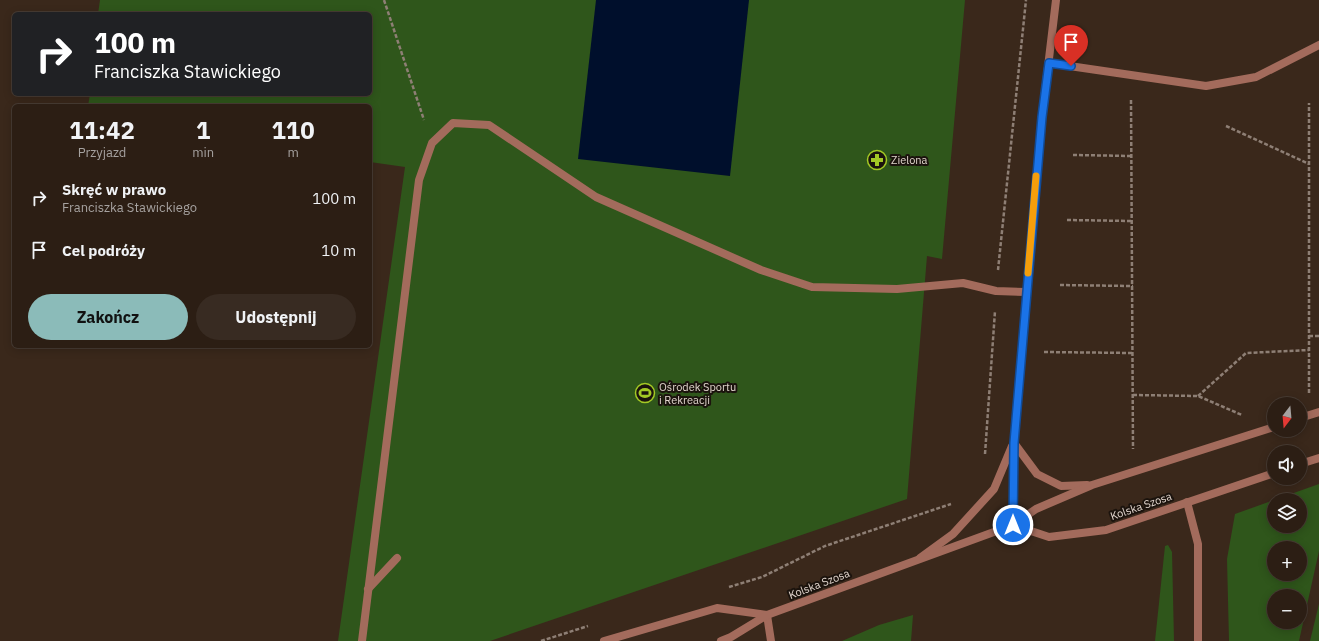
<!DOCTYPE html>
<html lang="pl">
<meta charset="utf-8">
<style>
:root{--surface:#2c1e14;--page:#382b22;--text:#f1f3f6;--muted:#a6a2a0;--line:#483c34;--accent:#8bbbb9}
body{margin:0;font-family:"IBM Plex Sans",sans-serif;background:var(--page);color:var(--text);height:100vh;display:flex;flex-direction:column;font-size:15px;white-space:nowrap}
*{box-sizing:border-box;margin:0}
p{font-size:13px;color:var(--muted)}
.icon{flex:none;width:22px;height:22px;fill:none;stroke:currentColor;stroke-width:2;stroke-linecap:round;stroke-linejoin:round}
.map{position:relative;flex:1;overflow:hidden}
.details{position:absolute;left:12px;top:104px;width:360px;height:244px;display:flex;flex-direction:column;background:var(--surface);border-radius:6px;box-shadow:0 2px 10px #0003,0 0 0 1px var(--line)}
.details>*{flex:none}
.top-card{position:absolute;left:12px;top:12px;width:360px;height:84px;border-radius:6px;box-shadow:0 2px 10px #0003,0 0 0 1px var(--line);background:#202124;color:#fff;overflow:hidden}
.needle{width:26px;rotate:196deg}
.fabs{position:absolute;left:1267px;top:397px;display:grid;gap:8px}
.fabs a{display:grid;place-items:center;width:40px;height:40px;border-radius:50%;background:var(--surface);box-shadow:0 2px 10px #0003,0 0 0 1px var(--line);font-size:20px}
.pin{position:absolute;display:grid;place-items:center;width:34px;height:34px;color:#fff;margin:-41px -17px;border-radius:50% 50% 50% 0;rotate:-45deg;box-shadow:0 0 4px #0007}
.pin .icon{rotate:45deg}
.me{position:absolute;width:44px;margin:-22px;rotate:0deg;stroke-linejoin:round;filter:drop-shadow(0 0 3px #0008)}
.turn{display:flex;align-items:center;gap:14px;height:84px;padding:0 16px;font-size:18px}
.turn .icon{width:52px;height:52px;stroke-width:2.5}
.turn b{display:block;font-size:28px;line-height:34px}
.eta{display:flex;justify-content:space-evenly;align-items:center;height:68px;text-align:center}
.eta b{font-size:24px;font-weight:800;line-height:28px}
.button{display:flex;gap:8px;margin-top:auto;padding:8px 16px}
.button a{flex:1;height:46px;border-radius:24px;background:var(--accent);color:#111;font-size:16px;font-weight:800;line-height:46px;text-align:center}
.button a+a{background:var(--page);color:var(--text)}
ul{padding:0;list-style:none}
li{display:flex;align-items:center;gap:12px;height:52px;padding:0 16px}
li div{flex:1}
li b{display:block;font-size:15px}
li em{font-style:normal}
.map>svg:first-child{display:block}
.green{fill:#2f561b;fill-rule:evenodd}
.water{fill:#000f2c}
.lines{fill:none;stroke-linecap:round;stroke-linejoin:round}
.path{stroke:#8e7f75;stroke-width:2.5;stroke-dasharray:4 2;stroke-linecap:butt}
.service{stroke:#a36b5c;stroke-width:8}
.minor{stroke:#a36b5c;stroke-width:8}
.tertiary{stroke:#a36b5c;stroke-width:8}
.route-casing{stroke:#114b97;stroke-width:10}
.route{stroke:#1a73e8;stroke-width:7}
.slow{stroke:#f59e0b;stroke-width:7}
.labels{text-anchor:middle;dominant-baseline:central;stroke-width:4;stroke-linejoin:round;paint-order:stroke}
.poi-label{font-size:11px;fill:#e1d5cd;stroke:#1b130d;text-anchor:start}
.street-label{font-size:11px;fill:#e1d5cd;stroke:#1b130d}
</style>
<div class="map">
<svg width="1319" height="641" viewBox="0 0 1319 641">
<rect width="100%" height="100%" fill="#3a281b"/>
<!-- green -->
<g class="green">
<path d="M 100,0 L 965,0 L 942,259 L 927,256 L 907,499 L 490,641 L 338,641 L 405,167 L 370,162 L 370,106 L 88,106 L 90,94 L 370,94 L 370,14 L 98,14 Z"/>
<path d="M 1319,484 L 1319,551 L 1299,641 L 1229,641 L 1227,559 L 1235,514 L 1274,500 L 1274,526 L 1300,526 L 1300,500 L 1274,500 ZM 1274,548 L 1300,548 L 1300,574 L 1274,574 ZM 1274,596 L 1300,596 L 1300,622 L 1274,622 Z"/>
<path d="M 1168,545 L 1172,552 L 1174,641 L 1155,641 L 1165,546 Z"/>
<path d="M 1319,604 L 1319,641 L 1310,641 Z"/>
<path d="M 913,615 L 911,641 L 842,641 L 879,625 Z"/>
</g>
<!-- water -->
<path class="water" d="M 596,0 L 749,0 L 730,176 L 578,159 Z"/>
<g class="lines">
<!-- path -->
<g class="path">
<path d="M 384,0 L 424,120"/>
<path d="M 1131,100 L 1133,449"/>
<path d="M 1226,126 L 1309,164"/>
<path d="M 1073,155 L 1132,156"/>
<path d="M 1067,220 L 1132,221"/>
<path d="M 998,270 L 1026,0"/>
<path d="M 1060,285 L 1133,286"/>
<path d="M 1309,336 L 1319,336"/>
<path d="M 1044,352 L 1133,353"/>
<path d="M 1309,393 L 1309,103"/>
<path d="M 1133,395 L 1198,396 L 1242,415"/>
<path d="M 1198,396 L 1246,353 L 1309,350"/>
<path d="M 985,454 L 995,311"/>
<path d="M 729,587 L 762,577 L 825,546 L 951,504"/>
<path d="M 541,641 L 588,626"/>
</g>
<!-- service -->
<g class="service">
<path d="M 1187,502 L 1198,544 L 1198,641"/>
<path d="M 368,589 L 397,558"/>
<path d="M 767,615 L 771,641"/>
<path d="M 362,641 L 419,180 L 432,143 L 453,123 L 489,125 L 596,197 L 761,270 L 812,287 L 897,289 L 963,283 L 996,291 L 1026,292"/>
</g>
<!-- minor -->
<g class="minor">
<path d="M 1049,63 L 1206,86 L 1256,77 L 1319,45"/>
<path d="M 1013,525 L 1014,443 L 1042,117 L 1056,0"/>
<path d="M 920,558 L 953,534 L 994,489 L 1012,446"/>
</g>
<!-- tertiary -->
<g class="tertiary">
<path d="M 1300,418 L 1319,412"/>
<path d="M 1014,443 L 1037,474 L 1061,486 L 1087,485"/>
<path d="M 1300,464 L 1319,458"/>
<path d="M 1013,525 L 1049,537 L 1106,530 L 1274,473"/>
<path d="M 604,641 L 717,608 L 767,615"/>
<path d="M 721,641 L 731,637 L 767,615 L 1013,525 L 1036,509 L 1092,485 L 1274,427"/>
</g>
</g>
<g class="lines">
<defs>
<path id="route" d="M 1013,525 L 1014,443 L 1042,117 L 1049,63 L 1071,66"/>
</defs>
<!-- route casing -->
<use href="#route" class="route-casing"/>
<!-- route -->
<use href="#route" class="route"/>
<!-- slow -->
<path class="slow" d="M 1028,273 L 1036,176"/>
</g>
<!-- icons -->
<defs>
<symbol id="pharmacy-ring" viewBox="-11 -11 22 22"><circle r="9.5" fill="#1b130d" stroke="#a4c825" stroke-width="1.5"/><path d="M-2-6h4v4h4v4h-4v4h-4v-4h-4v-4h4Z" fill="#a4c825"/></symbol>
<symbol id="stadium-ring" viewBox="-11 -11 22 22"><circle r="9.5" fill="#1b130d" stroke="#a4c825" stroke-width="1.5"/><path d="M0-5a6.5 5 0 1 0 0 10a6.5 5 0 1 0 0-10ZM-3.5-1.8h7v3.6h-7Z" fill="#a4c825"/></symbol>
</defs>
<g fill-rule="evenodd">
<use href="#pharmacy-ring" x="866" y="149" width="22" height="22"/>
<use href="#stadium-ring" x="634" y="382" width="22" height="22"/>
</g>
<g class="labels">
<!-- poi labels -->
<g class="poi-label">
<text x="891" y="160">Zielona</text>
<text x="659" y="387">Ośrodek Sportu<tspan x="659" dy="13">i Rekreacji</tspan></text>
</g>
<!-- street labels -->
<g class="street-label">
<text transform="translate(1141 506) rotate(-19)">Kolska Szosa</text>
<text transform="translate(819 584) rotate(-21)">Kolska Szosa</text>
</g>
</g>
</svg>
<div class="fabs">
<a><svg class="needle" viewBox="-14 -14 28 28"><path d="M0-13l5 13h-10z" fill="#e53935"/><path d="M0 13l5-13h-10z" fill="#a6a2a0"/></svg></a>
<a><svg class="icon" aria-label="sound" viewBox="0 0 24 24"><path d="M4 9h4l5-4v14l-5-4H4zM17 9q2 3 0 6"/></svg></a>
<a><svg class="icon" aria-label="layers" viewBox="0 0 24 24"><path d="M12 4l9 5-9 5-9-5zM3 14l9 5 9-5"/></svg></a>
<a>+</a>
<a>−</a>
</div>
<div class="pin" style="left:1071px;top:66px;background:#d93025"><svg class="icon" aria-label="arrive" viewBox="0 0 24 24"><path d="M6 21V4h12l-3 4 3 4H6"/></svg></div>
<svg class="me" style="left:1013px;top:525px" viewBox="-20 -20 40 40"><circle r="17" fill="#1a73e8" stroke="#fff" stroke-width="3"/><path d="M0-11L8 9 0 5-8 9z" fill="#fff"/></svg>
<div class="top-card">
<div class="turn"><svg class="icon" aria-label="right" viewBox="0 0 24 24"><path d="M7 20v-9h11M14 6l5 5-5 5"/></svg><div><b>100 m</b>Franciszka Stawickiego</div></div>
</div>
<section class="details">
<div class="eta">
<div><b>11:42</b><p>Przyjazd</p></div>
<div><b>1</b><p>min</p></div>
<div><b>110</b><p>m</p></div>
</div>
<ul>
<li><svg class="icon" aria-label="right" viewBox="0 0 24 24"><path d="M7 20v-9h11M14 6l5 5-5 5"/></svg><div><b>Skręć w prawo</b><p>Franciszka Stawickiego</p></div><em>100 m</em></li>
<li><svg class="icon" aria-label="arrive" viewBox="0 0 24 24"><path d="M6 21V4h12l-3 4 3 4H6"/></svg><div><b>Cel podróży</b></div><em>10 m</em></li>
</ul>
<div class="button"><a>Zakończ</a><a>Udostępnij</a></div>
</section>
</div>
